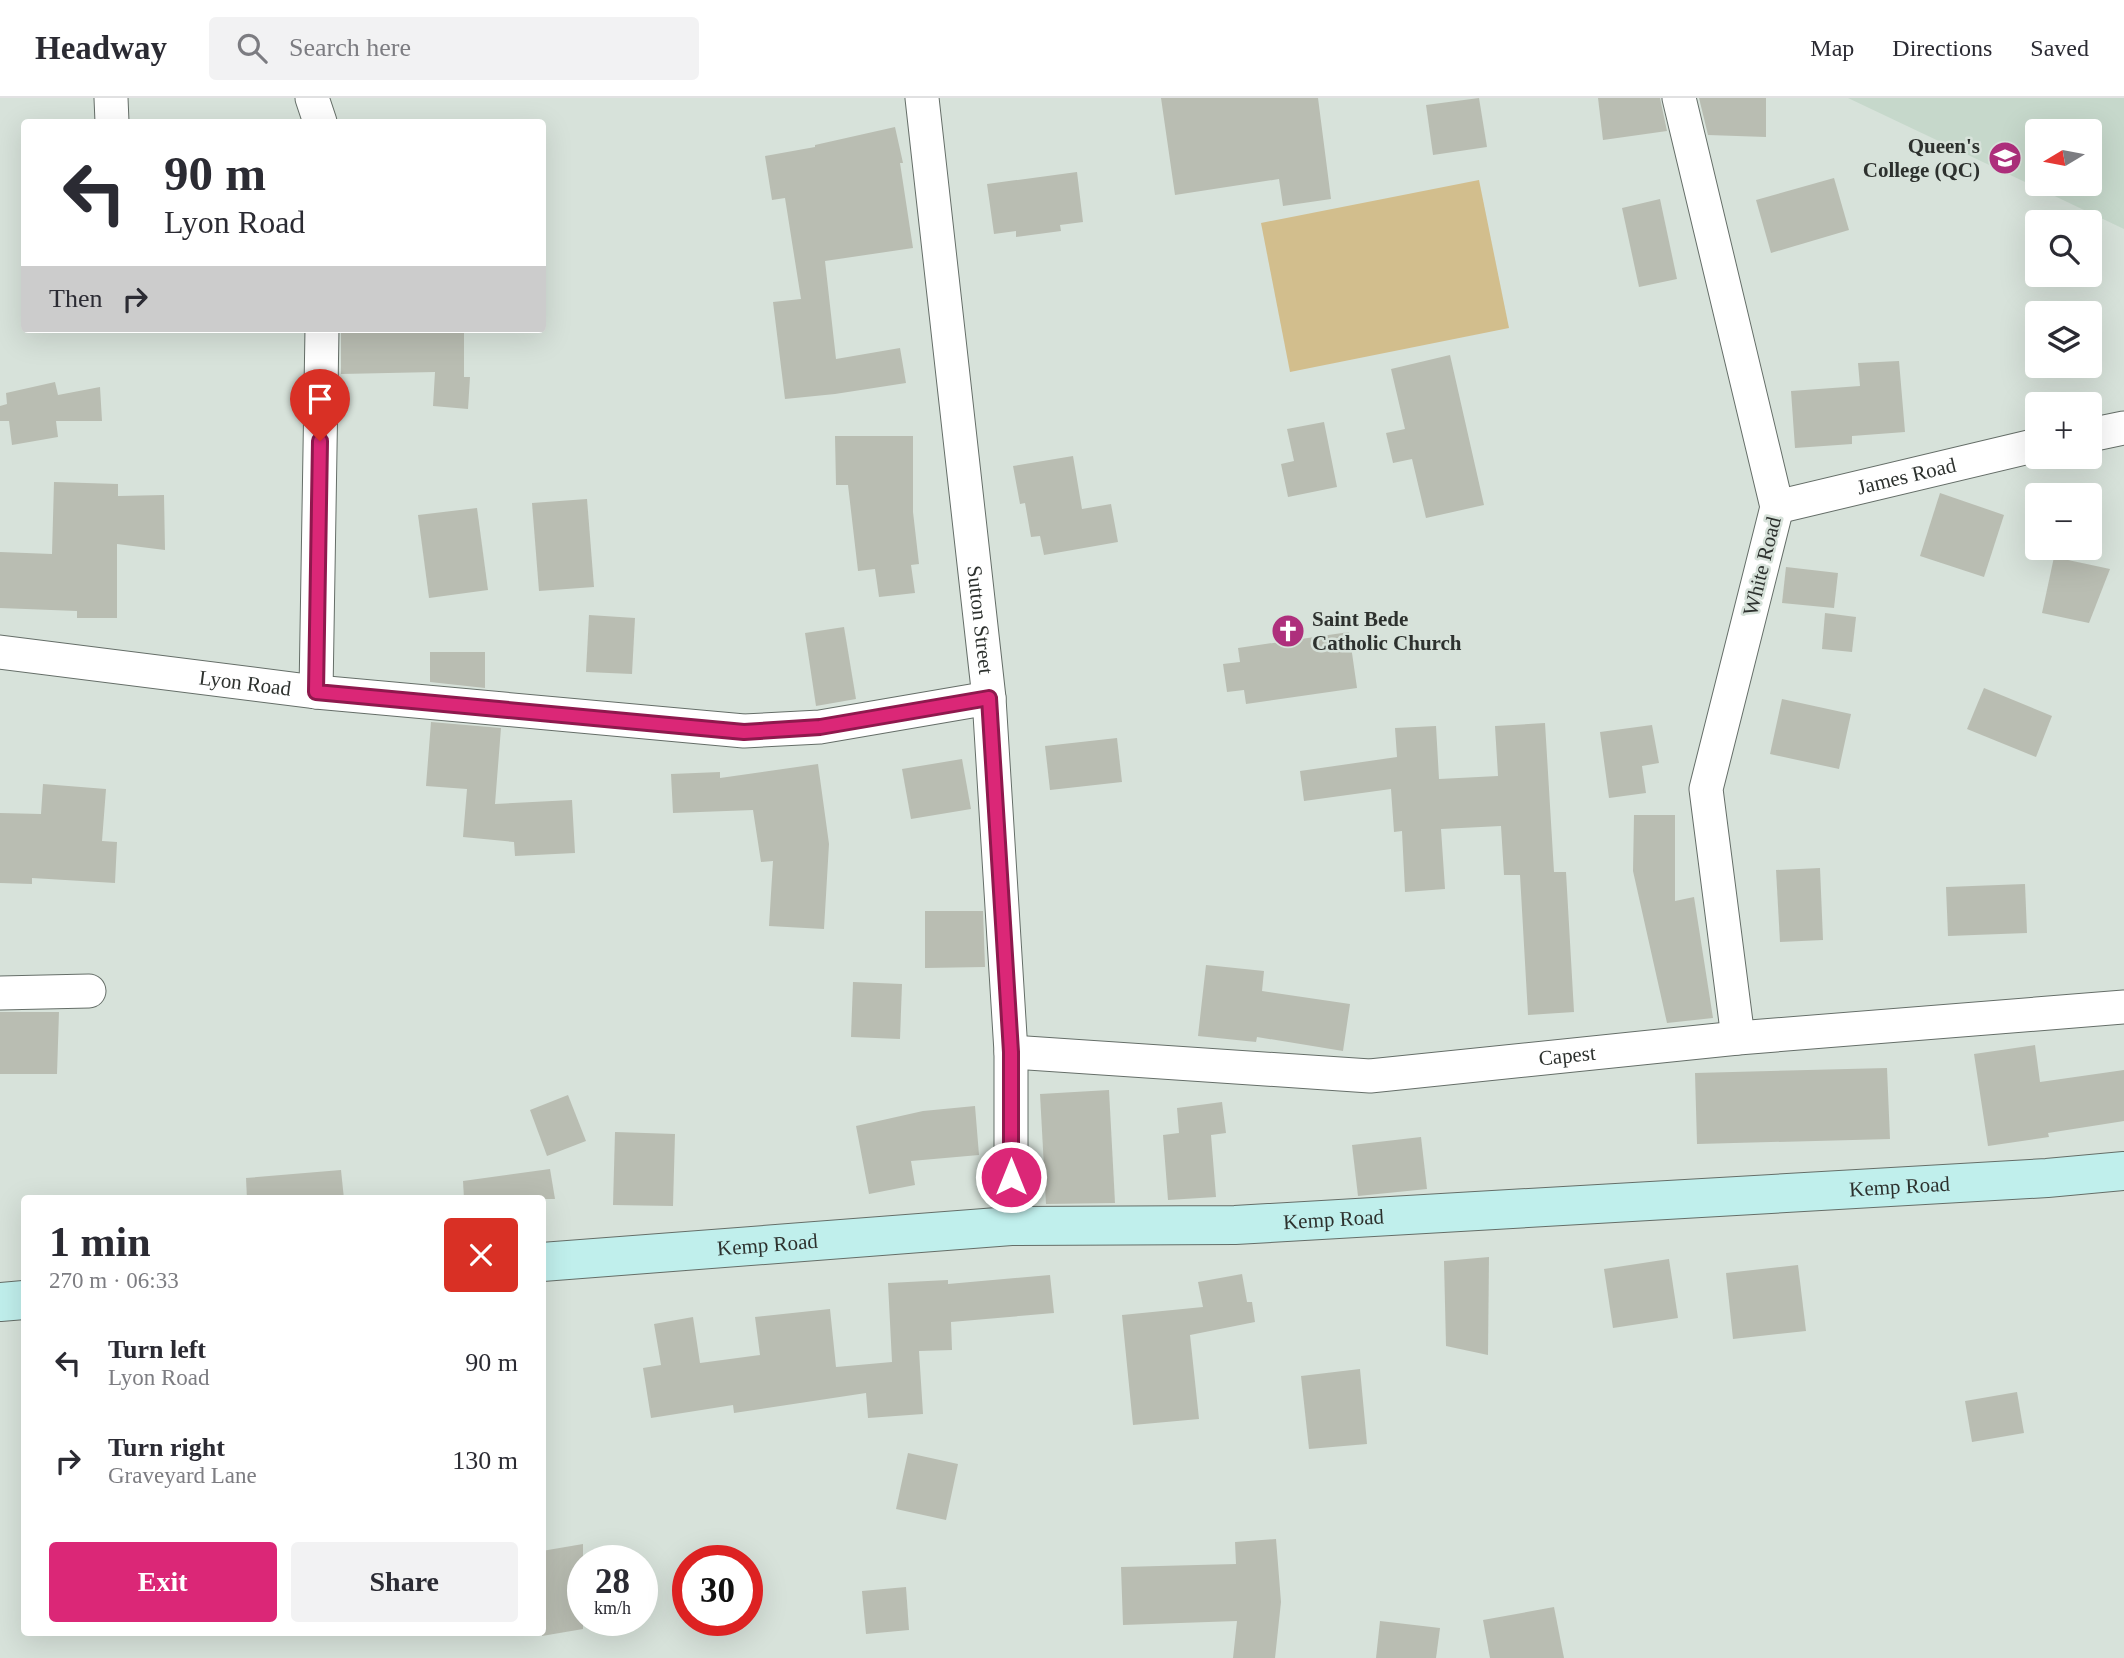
<!DOCTYPE html>
<meta charset="utf-8">
<style>
:root{--surface:#fff;--page:#f2f2f3;--text:#2b2b33;--muted:#7c7c81;--line:#e1e1e2;--accent:#db2777}
body{margin:0;font-family:Georgia,serif;background:var(--page);color:var(--text);height:100vh;display:flex;flex-direction:column;font-size:26px;white-space:nowrap}
*{box-sizing:border-box;margin:0}
p{font-size:23px;color:var(--muted)}
.icon{flex:none;width:38px;height:38px;fill:none;stroke:currentColor;stroke-width:2;stroke-linecap:round;stroke-linejoin:round}
.map{position:relative;flex:1;overflow:hidden}
.sheet{position:absolute;left:21px;top:1097px;width:525px;height:441px;display:flex;flex-direction:column;background:var(--surface);border-radius:7px;box-shadow:0 7px 28px #0002}
.sheet>*{flex:none}
.banner{position:absolute;left:21px;top:21px;width:525px;height:214px;border-radius:7px;box-shadow:0 7px 28px #0002;background:#fff;color:var(--text);overflow:hidden}
.needle{width:46px;rotate:260deg}
.controls{position:absolute;left:2025px;top:21px;display:grid;gap:14px}
.controls a{display:grid;place-items:center;width:77px;height:77px;border-radius:7px;background:var(--surface);box-shadow:0 7px 28px #0002;font-size:35px}
.speed{position:absolute;left:567px;top:1447px;display:flex;gap:14px;font-size:35px;font-weight:700;text-align:center}
.speed>*{display:grid;place-content:center;width:91px;height:91px;border-radius:50%;background:var(--surface);box-shadow:0 7px 28px #0002;line-height:1}
.speed small{font-size:18px;font-weight:400}
.speed .limit{border:10px solid #d22;background:#fff;color:#111}
.pin{position:absolute;display:grid;place-items:center;width:60px;height:60px;color:#fff;margin:-72px -30px;border-radius:50% 50% 50% 0;rotate:-45deg;box-shadow:0 0 7px #0007}
.pin .icon{rotate:45deg}
.me{position:absolute;width:77px;margin:-38px;rotate:0deg;stroke-linejoin:round;filter:drop-shadow(0 0 5px #0008)}
.turn{display:flex;align-items:center;gap:24px;height:147px;padding:0 28px;font-size:32px}
.turn .icon{width:91px;height:91px;stroke-width:2.5}
.turn b{display:block;font-size:49px;line-height:60px}
.then{display:flex;align-items:center;height:66px;padding:0 28px;background:#0003;gap:14px;font-size:26px}
.round{display:grid;place-items:center;flex:none;width:74px;height:74px;border-radius:7px;background:var(--page)}
.overview{display:flex;align-items:center;justify-content:space-between;height:119px;padding:0 28px}
h1{font-size:42px;font-weight:800;line-height:52px}
.action{display:flex;gap:14px;margin-top:auto;padding:14px 28px}
.action a{flex:1;height:80px;border-radius:7px;background:var(--accent);color:#fff;font-size:28px;font-weight:800;line-height:80px;text-align:center}
.action a+a{background:var(--page);color:var(--text)}
ul{padding:0;list-style:none}
li{display:flex;align-items:center;gap:21px;height:98px;padding:0 28px}
li div{flex:1}
li b{display:block;font-size:26px}
li em{font-style:normal}
header{display:flex;align-items:center;gap:42px;box-sizing:border-box;height:98px;padding:0 35px;background:var(--surface);border-bottom:2px solid var(--line)}
header strong{font-size:33px}
nav{display:flex;gap:38px;margin-inline-start:auto;font-size:24px}
.search{width:490px;height:63px;background:var(--page);display:flex;align-items:center;gap:18px;box-sizing:border-box;padding:0 24px;border-radius:7px;color:var(--muted);font-size:26px}
.map>svg:first-child{display:block}
.built{fill:#c6d8cb;fill-rule:evenodd}
.green{fill:#d2be8d}
.building{fill:#b9bdb2}
.lines{fill:none;stroke-linecap:round;stroke-linejoin:round}
.street-casing{stroke:#656e68;stroke-width:35}
.secondary-casing{stroke:#656e68;stroke-width:40}
.street{stroke:#fff;stroke-width:33}
.secondary{stroke:#c0efec;stroke-width:38}
.route-casing{stroke:#8e194d;stroke-width:18}
.route{stroke:#db2777;stroke-width:12}
.labels{text-anchor:middle;dominant-baseline:central;stroke-width:5;stroke-linejoin:round;paint-order:stroke}
.poi-label{font-size:21px;font-weight:bold;fill:#2d312e;stroke:#d7e2da;text-anchor:end}
.street-label{font-size:21px;fill:#2d312e;stroke:#d7e2da}
</style>
<header>
<strong>Headway</strong>
<div class="search"><svg class="icon" aria-label="search" viewBox="0 0 24 24"><circle cx="10" cy="10" r="6"/><path d="M15 15l6 6"/></svg>Search here</div>
<nav><a>Map</a><a>Directions</a><a>Saved</a></nav>
</header>
<div class="map">
<svg width="2124" height="1560" viewBox="0 0 2124 1560">
<rect width="100%" height="100%" fill="#d7e2da"/>
<!-- built -->
<path class="built" d="M 1848,0 L 2124,0 L 2124,131 ZM 2037,33 L 2090,33 L 2090,86 L 2037,86 Z"/>
<!-- green -->
<path class="green" d="M 1479,82 L 1509,230 L 1290,274 L 1261,125 Z"/>
<!-- building -->
<g class="building">
<path d="M 1161,0 L 1318,0 L 1331,101 L 1283,108 L 1279,81 L 1175,97 Z"/>
<path d="M 1479,0 L 1487,49 L 1433,57 L 1426,7 Z"/>
<path d="M 1598,0 L 1660,0 L 1667,33 L 1603,42 Z"/>
<path d="M 1699,0 L 1766,0 L 1766,39 L 1708,37 Z"/>
<path d="M 895,29 L 903,65 L 900,65 L 913,150 L 825,163 L 836,261 L 900,250 L 906,285 L 835,296 L 785,301 L 773,204 L 801,201 L 785,100 L 772,102 L 765,58 L 815,49 L 815,47 Z"/>
<path d="M 1077,74 L 1083,124 L 1060,127 L 1061,133 L 1016,139 L 1016,133 L 994,136 L 987,86 Z"/>
<path d="M 1834,80 L 1849,132 L 1771,155 L 1756,102 Z"/>
<path d="M 1660,101 L 1677,181 L 1639,189 L 1622,110 Z"/>
<path d="M 341,231 L 464,231 L 464,279 L 470,279 L 468,311 L 433,308 L 435,274 L 341,276 Z"/>
<path d="M 1450,257 L 1484,407 L 1426,420 L 1412,361 L 1393,365 L 1386,335 L 1405,331 L 1391,271 Z"/>
<path d="M 1899,263 L 1905,334 L 1852,338 L 1852,346 L 1795,350 L 1791,293 L 1860,288 L 1858,265 Z"/>
<path d="M 55,284 L 58,297 L 100,289 L 102,323 L 56,323 L 58,339 L 12,347 L 9,323 L 0,323 L 0,308 L 7,306 L 6,295 Z"/>
<path d="M 1324,324 L 1337,389 L 1288,399 L 1281,366 L 1294,363 L 1287,331 Z"/>
<path d="M 835,338 L 913,338 L 913,414 L 919,466 L 911,467 L 915,495 L 879,499 L 875,471 L 858,473 L 848,387 L 836,387 Z"/>
<path d="M 1073,358 L 1082,411 L 1111,406 L 1118,444 L 1044,457 L 1040,438 L 1031,439 L 1025,405 L 1020,406 L 1013,368 Z"/>
<path d="M 54,384 L 118,386 L 118,398 L 164,397 L 165,452 L 117,446 L 117,520 L 77,520 L 77,513 L 0,510 L 0,454 L 52,456 Z"/>
<path d="M 1940,395 L 2004,417 L 1984,479 L 1920,458 Z"/>
<path d="M 587,401 L 594,489 L 539,493 L 532,405 Z"/>
<path d="M 477,410 L 488,492 L 429,500 L 418,417 Z"/>
<path d="M 2054,459 L 2110,471 L 2089,525 L 2042,515 Z"/>
<path d="M 1786,469 L 1838,475 L 1834,510 L 1782,505 Z"/>
<path d="M 1825,515 L 1856,519 L 1852,554 L 1822,551 Z"/>
<path d="M 589,517 L 635,520 L 632,576 L 586,574 Z"/>
<path d="M 844,529 L 856,601 L 816,608 L 805,535 Z"/>
<path d="M 1349,534 L 1357,590 L 1246,606 L 1244,592 L 1227,594 L 1223,566 L 1240,564 L 1238,550 Z"/>
<path d="M 430,554 L 485,554 L 485,590 L 430,584 Z"/>
<path d="M 1984,590 L 2052,618 L 2036,659 L 1967,631 Z"/>
<path d="M 1782,601 L 1851,616 L 1839,671 L 1770,656 Z"/>
<path d="M 431,624 L 501,630 L 495,706 L 572,702 L 575,755 L 515,758 L 514,744 L 463,739 L 467,691 L 426,688 Z"/>
<path d="M 1545,625 L 1554,774 L 1566,774 L 1574,914 L 1528,917 L 1520,777 L 1504,777 L 1501,728 L 1441,731 L 1445,791 L 1405,794 L 1402,733 L 1394,734 L 1391,691 L 1304,703 L 1300,673 L 1397,659 L 1395,630 L 1436,628 L 1439,681 L 1498,678 L 1495,628 Z"/>
<path d="M 1652,627 L 1659,665 L 1642,668 L 1646,695 L 1609,700 L 1600,634 Z"/>
<path d="M 1117,640 L 1122,684 L 1050,692 L 1045,648 Z"/>
<path d="M 962,661 L 971,711 L 911,721 L 902,671 Z"/>
<path d="M 818,666 L 829,746 L 824,831 L 769,828 L 773,763 L 761,764 L 753,712 L 673,715 L 671,676 L 720,674 L 720,680 Z"/>
<path d="M 43,686 L 106,691 L 102,743 L 117,744 L 115,785 L 32,780 L 32,786 L 0,785 L 0,715 L 41,716 Z"/>
<path d="M 1634,717 L 1675,717 L 1675,803 L 1694,799 L 1713,920 L 1667,925 L 1633,773 Z"/>
<path d="M 1820,770 L 1823,842 L 1780,844 L 1776,772 Z"/>
<path d="M 2025,786 L 2027,835 L 1948,838 L 1946,789 Z"/>
<path d="M 925,813 L 983,813 L 985,869 L 925,870 Z"/>
<path d="M 1206,867 L 1264,873 L 1262,893 L 1350,906 L 1343,953 L 1257,939 L 1256,944 L 1198,938 Z"/>
<path d="M 853,884 L 902,886 L 900,941 L 851,939 Z"/>
<path d="M 0,914 L 59,914 L 57,976 L 0,976 Z"/>
<path d="M 2035,947 L 2040,984 L 2124,972 L 2124,1023 L 2048,1035 L 2049,1039 L 1988,1048 L 1974,956 Z"/>
<path d="M 1887,970 L 1890,1041 L 1697,1046 L 1695,975 Z"/>
<path d="M 1109,992 L 1115,1105 L 1046,1106 L 1040,996 Z"/>
<path d="M 568,997 L 586,1043 L 547,1058 L 530,1012 Z"/>
<path d="M 1222,1004 L 1226,1035 L 1211,1037 L 1216,1099 L 1168,1102 L 1163,1037 L 1179,1035 L 1177,1010 Z"/>
<path d="M 975,1008 L 979,1057 L 911,1063 L 915,1087 L 869,1096 L 856,1028 L 923,1013 Z"/>
<path d="M 615,1034 L 675,1036 L 673,1108 L 613,1107 Z"/>
<path d="M 1421,1039 L 1427,1091 L 1358,1098 L 1352,1047 Z"/>
<path d="M 550,1071 L 555,1101 L 464,1101 L 463,1083 Z"/>
<path d="M 341,1072 L 344,1101 L 247,1101 L 246,1080 Z"/>
<path d="M 1489,1159 L 1488,1257 L 1446,1248 L 1444,1163 Z"/>
<path d="M 1669,1161 L 1678,1220 L 1613,1230 L 1604,1171 Z"/>
<path d="M 1798,1167 L 1806,1233 L 1733,1241 L 1726,1175 Z"/>
<path d="M 1242,1176 L 1247,1204 L 1252,1204 L 1255,1224 L 1190,1237 L 1199,1321 L 1133,1327 L 1122,1217 L 1203,1209 L 1198,1184 Z"/>
<path d="M 1050,1177 L 1054,1215 L 951,1224 L 952,1252 L 919,1253 L 923,1316 L 868,1320 L 866,1295 L 734,1315 L 733,1307 L 651,1320 L 643,1270 L 661,1267 L 654,1226 L 693,1219 L 700,1265 L 760,1257 L 755,1219 L 830,1211 L 836,1269 L 892,1264 L 888,1185 L 948,1182 L 948,1186 Z"/>
<path d="M 1360,1271 L 1367,1346 L 1309,1351 L 1301,1278 Z"/>
<path d="M 2017,1294 L 2024,1335 L 1972,1344 L 1965,1303 Z"/>
<path d="M 908,1355 L 958,1366 L 946,1422 L 896,1411 Z"/>
<path d="M 1276,1441 L 1281,1504 L 1275,1560 L 1233,1560 L 1237,1523 L 1123,1527 L 1121,1469 L 1236,1466 L 1235,1444 Z"/>
<path d="M 583,1446 L 583,1531 L 542,1538 L 542,1453 Z"/>
<path d="M 906,1489 L 909,1532 L 866,1536 L 862,1493 Z"/>
<path d="M 1554,1509 L 1564,1560 L 1490,1560 L 1483,1522 Z"/>
<path d="M 1380,1523 L 1440,1530 L 1436,1560 L 1376,1560 Z"/>
</g>
<g class="lines">
<defs>
<g id="street">
<path d="M 111,0 L 112,24"/>
<path d="M 312,0 L 320,24"/>
<path id="s1" d="M 922,0 L 989,600 L 1011,954 L 1011,1128"/>
<path d="M 1679,0 L 1777,409 L 1706,691 L 1738,940"/>
<path d="M 2090,337 L 2124,330"/>
<path id="s2" d="M 1777,409 L 2037,347"/>
<path id="s3" d="M 0,554 L 316,594 L 744,633 L 820,629 L 989,600"/>
<path d="M 316,594 L 322,231"/>
<path d="M 0,895 L 89,893"/>
<path id="s4" d="M 1011,954 L 1370,978 L 1738,940 L 2124,909"/>
</g>
<g id="secondary">
<path id="s5" d="M 542,1164 L 1011,1128 L 1235,1127 L 2047,1080 L 2124,1073"/>
<path d="M 0,1204 L 24,1202"/>
</g>
</defs>
<!-- street casing -->
<use href="#street" class="street-casing"/>
<!-- secondary casing -->
<use href="#secondary" class="secondary-casing"/>
<!-- street -->
<use href="#street" class="street"/>
<!-- secondary -->
<use href="#secondary" class="secondary"/>
</g>
<g class="lines">
<defs>
<path id="route" d="M 320,343 L 316,594 L 744,634 L 820,629 L 989,600 L 1011,954 L 1011,1079"/>
</defs>
<!-- route casing -->
<use href="#route" class="route-casing"/>
<!-- route -->
<use href="#route" class="route"/>
</g>
<!-- icons -->
<defs>
<symbol id="school-disc" viewBox="-11 -11 22 22"><circle r="9.5" fill="#ae2f7c" stroke="#d7e2da"/><path d="M0-5L7-2L0 1L-7-2ZM-4 1L0 2.5L4 1V4Q0 6-4 4Z" fill="#fff"/></symbol>
<symbol id="church-disc" viewBox="-11 -11 22 22"><circle r="9.5" fill="#ae2f7c" stroke="#d7e2da"/><path d="M-1.2-6h2.4v3.5h3.3v2.4h-3.3V6h-2.4V-.1h-3.3v-2.4h3.3Z" fill="#fff"/></symbol>
</defs>
<g fill-rule="evenodd">
<use href="#school-disc" x="1986" y="41" width="38" height="38"/>
<use href="#church-disc" x="1269" y="514" width="38" height="38"/>
</g>
<g class="labels">
<!-- poi labels -->
<g class="poi-label">
<text x="1980" y="48">Queen's<tspan x="1980" dy="24">College (QC)</tspan></text>
<text x="1312" y="521" text-anchor="start">Saint Bede<tspan x="1312" dy="24">Catholic Church</tspan></text>
</g>
<!-- street labels -->
<g class="street-label">
<text stroke="none"><textPath href="#s2" startOffset="133">James Road</textPath></text>
<text transform="translate(1762 468) rotate(-76)">White Road</text>
<text stroke="none"><textPath href="#s1" startOffset="525">Sutton Street</textPath></text>
<text stroke="none"><textPath href="#s3" startOffset="247">Lyon Road</textPath></text>
<text stroke="none"><textPath href="#s4" startOffset="558">Capest</textPath></text>
<text stroke="none"><textPath href="#s5" startOffset="1360">Kemp Road</textPath></text>
<text stroke="none"><textPath href="#s5" startOffset="793">Kemp Road</textPath></text>
<text stroke="none"><textPath href="#s5" startOffset="226">Kemp Road</textPath></text>
</g>
</g>
</svg>
<div class="controls">
<a><svg class="needle" viewBox="-14 -14 28 28"><path d="M0-13l5 13h-10z" fill="#e53935"/><path d="M0 13l5-13h-10z" fill="#7c7c81"/></svg></a>
<a><svg class="icon" aria-label="search" viewBox="0 0 24 24"><circle cx="10" cy="10" r="6"/><path d="M15 15l6 6"/></svg></a>
<a><svg class="icon" aria-label="layers" viewBox="0 0 24 24"><path d="M12 4l9 5-9 5-9-5zM3 14l9 5 9-5"/></svg></a>
<a>+</a>
<a>−</a>
</div>
<div class="speed"><div>28<small>km/h</small></div><div class="limit">30</div></div>
<div class="pin" style="left:320px;top:343px;background:#d93025"><svg class="icon" aria-label="arrive" viewBox="0 0 24 24"><path d="M6 21V4h12l-3 4 3 4H6"/></svg></div>
<svg class="me" style="left:1011px;top:1079px" viewBox="-20 -20 40 40"><circle r="17" fill="#db2777" stroke="#fff" stroke-width="3"/><path d="M0-11L8 9 0 5-8 9z" fill="#fff"/></svg>
<div class="banner">
<div class="turn"><svg class="icon" aria-label="left" viewBox="0 0 24 24"><path d="M17 20v-9H6M10 6l-5 5 5 5"/></svg><div><b>90 m</b>Lyon Road</div></div>
<div class="then">Then<svg class="icon" aria-label="right" viewBox="0 0 24 24"><path d="M7 20v-9h11M14 6l5 5-5 5"/></svg></div>
</div>
<section class="sheet">
<div class="overview"><div><h1>1 min</h1><p>270 m · 06:33</p></div><a class="round" style="background:#d93025;color:#fff"><svg class="icon" aria-label="close" viewBox="0 0 24 24"><path d="M6 6l12 12M18 6L6 18"/></svg></a></div>
<ul>
<li><svg class="icon" aria-label="left" viewBox="0 0 24 24"><path d="M17 20v-9H6M10 6l-5 5 5 5"/></svg><div><b>Turn left</b><p>Lyon Road</p></div><em>90 m</em></li>
<li><svg class="icon" aria-label="right" viewBox="0 0 24 24"><path d="M7 20v-9h11M14 6l5 5-5 5"/></svg><div><b>Turn right</b><p>Graveyard Lane</p></div><em>130 m</em></li>
</ul>
<div class="action"><a>Exit</a><a>Share</a></div>
</section>
</div>
